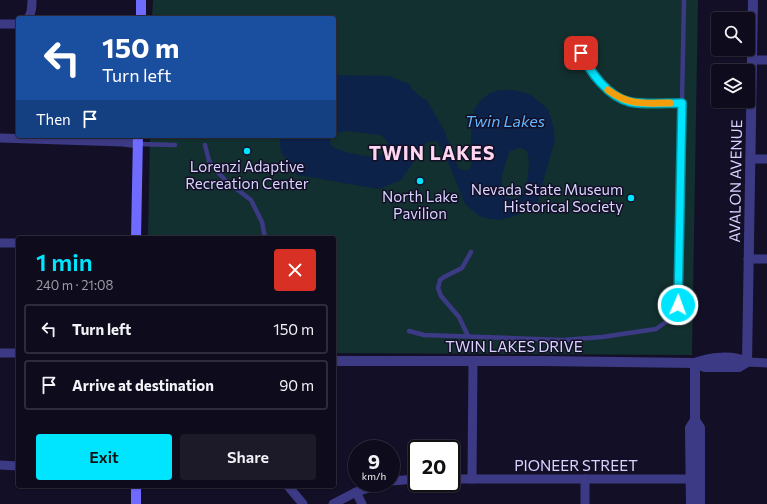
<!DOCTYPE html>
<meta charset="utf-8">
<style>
:root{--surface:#0e0b1c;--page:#1c1929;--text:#f1f3f6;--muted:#9b9ba3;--line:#2e2b3b;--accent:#00e5ff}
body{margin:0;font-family:Commissioner,sans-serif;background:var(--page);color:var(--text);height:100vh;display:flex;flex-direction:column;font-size:15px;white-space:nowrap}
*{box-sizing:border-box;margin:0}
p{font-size:13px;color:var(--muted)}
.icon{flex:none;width:22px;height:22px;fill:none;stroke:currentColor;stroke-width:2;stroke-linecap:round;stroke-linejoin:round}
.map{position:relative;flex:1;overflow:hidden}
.drawer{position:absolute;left:16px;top:236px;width:320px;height:252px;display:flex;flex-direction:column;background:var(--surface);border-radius:4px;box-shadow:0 1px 3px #0004,0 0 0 1px var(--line)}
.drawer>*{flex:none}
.hud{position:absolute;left:16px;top:16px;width:320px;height:122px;border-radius:4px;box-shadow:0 1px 3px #0004,0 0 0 1px var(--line);background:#1a4fa0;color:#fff;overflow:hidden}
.tools{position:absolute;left:711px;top:12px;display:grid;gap:8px}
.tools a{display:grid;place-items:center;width:44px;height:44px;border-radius:4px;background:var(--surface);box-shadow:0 1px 3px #0004,0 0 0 1px var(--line);font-size:20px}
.speed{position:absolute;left:348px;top:440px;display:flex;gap:8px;font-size:20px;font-weight:700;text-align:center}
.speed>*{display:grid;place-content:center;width:52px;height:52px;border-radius:50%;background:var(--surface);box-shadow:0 1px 3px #0004,0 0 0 1px var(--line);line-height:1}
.speed small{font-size:10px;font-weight:400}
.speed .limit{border:2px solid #111;border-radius:6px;background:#fff;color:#111}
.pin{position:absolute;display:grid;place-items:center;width:34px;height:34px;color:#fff;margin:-17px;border-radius:8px;box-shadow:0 2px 6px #0006}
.me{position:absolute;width:44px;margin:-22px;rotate:2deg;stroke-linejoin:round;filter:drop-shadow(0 0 3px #0008)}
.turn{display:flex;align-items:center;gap:14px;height:84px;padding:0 20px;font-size:18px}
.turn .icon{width:52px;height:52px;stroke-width:2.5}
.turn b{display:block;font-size:28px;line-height:34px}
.then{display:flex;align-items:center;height:38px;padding:0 20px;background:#0003;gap:8px;font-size:15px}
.round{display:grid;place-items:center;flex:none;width:42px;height:42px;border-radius:4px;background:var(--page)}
.overview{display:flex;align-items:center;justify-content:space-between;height:68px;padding:0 20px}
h1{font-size:24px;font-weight:600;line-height:30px;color:var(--accent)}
.action{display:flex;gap:8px;margin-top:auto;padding:8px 20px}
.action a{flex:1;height:46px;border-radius:4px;background:var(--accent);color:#111;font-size:16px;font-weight:600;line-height:46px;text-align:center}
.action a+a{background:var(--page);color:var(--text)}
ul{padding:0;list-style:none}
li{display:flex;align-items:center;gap:12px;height:50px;margin:0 8px 6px;padding:0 12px;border:2px solid var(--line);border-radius:4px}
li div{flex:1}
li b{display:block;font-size:15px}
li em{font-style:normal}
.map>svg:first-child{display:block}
.green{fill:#12302f}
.water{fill:#0c2248;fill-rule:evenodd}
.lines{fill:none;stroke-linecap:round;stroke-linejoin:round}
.service{stroke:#3d3a85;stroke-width:4.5}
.minor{stroke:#3d3a85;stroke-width:9}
.tertiary{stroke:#3d3a85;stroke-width:10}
.secondary{stroke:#6f6bff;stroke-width:10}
.route-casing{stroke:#0095a6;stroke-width:10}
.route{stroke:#00e5ff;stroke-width:7}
.slow{stroke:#f59e0b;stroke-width:7}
.poi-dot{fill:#00e5ff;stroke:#130f26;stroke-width:1.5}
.labels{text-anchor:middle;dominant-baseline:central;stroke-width:3;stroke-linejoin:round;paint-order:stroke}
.poi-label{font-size:15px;fill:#d9d4ff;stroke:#130f26}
.street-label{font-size:15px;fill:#d9d4ff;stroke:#130f26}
.water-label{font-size:16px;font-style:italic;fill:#62b6ff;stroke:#130f26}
.district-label{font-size:19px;font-weight:bold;letter-spacing:1px;fill:#ffd6f0;stroke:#130f26}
</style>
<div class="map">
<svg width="767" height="504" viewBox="0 0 767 504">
<rect width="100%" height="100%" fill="#130f26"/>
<!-- green -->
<path class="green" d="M 153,0 L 698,0 L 692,355 L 334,353 L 334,238 L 148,238 L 150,136 L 334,136 L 334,18 L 152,18 Z"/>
<!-- water -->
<path class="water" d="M 334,75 L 390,76 L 411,85 L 411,88 L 422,98 L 426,99 L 444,130 L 458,167 C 461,171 464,171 469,170 L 471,166 L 471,122 L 474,110 L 481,100 L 490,93 L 501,90 L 513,90 L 530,94 L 548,109 L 553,125 L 555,140 L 537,203 L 527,211 L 514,216 L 500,220 L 490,219 L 479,216 L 465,204 L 448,162 L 437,141 L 427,142 L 401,180 L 379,189 L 297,175 L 281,152 L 279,136 L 332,136 L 330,140 L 331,146 C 339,151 372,160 381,155 C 386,153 387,147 388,142 L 381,135 L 345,131 L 334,134 ZM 519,148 C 522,148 525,149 527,152 C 531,160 528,189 521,196 C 518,199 514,200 510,198 C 494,192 505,163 510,151 Z"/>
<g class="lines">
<!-- service -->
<g class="service">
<path d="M 578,45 C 585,66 605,96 630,102 C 646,105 665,103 682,103"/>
<path d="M 138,144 L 175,145"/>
<path d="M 205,145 L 209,161 L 216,170 L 226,181 L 251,200 L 262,222 L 265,238"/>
<path d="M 409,331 L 424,335 L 563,340 L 602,337 L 656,329 L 673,317 L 678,305 L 684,0"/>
<path d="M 468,336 L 459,317 L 441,296 L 438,288 L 440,280 L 444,277 L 462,268 L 471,252"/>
</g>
<!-- minor -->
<g class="minor">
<path d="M 28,18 C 32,13 32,6 32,0"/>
<path d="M 0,24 L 18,24"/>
<path d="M 752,60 L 767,60"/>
<path d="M 0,138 L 123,142 L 138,144"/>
<path d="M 750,159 L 767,159"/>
<path d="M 0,243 L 18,243"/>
<path d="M 748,259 L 767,259"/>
<path d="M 0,353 L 18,353"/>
<path d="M 747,362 L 767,363"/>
<path d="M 0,465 L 18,466"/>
<path d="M 451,479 L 697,479"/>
<path d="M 472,479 L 473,361"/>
<path d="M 585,479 L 585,504"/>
<path d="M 391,481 L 417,479"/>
<path d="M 288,486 L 303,504"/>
<path d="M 356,492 L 362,504"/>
<path d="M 333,504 L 356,492 L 385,483"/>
</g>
<!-- tertiary -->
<g class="tertiary">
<path d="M 334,361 L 542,361 L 695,363 C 710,357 732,355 747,362"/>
<path d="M 747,362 L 753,0"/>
<path d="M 695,363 L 695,420 L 700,428 L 700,504"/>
<path d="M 695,363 L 705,367 L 739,367 L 747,362"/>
<path d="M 691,504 L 690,428 L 695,420"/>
</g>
<!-- secondary -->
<g class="secondary">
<path d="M 141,18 L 141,0"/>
<path d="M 136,238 L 138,136"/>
<path d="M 136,486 L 136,504"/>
</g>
</g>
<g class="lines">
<defs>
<path id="route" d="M 581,53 C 590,72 608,97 630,102 C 646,105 665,103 682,103 L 678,305"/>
</defs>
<!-- route casing -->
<use href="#route" class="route-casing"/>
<!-- route -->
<use href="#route" class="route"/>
<!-- slow -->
<path class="slow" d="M 608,90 C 629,106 645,103 670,103"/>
</g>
<!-- markers -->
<g class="poi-dot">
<circle cx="247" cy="151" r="4"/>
<circle cx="420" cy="181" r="4"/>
<circle cx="631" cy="198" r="4"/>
</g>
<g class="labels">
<!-- poi labels -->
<g class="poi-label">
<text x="247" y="166">Lorenzi Adaptive<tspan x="247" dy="17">Recreation Center</tspan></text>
<text x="623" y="189" text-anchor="end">Nevada State Museum<tspan x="623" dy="17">Historical Society</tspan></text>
<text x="420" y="196">North Lake<tspan x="420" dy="17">Pavilion</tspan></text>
</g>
<!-- street labels -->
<g class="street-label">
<text transform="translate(735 181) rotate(-89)">AVALON AVENUE</text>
<text x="514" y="346">TWIN LAKES DRIVE</text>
<text x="576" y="465">PIONEER STREET</text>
</g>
<!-- water labels -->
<g class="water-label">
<text x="505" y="120">Twin Lakes</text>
</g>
<!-- district labels -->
<g class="district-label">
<text x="432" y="152">TWIN LAKES</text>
</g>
</g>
</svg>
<div class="tools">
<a><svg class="icon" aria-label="search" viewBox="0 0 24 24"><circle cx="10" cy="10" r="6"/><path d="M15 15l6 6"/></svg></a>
<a><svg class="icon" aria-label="layers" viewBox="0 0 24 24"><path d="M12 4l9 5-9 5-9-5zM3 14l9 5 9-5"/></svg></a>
</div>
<div class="speed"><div>9<small>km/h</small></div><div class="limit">20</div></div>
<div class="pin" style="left:581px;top:53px;background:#d93025"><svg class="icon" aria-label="arrive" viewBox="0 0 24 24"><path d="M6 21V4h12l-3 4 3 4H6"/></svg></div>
<svg class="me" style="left:678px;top:305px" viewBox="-20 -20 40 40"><circle r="17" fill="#00e5ff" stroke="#fff" stroke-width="3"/><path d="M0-11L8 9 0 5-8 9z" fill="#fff"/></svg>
<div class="hud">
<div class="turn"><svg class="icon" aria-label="left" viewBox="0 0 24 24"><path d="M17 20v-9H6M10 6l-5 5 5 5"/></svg><div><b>150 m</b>Turn left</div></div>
<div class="then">Then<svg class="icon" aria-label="arrive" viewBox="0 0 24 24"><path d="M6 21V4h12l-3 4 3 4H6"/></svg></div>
</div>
<section class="drawer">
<div class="overview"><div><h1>1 min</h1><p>240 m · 21:08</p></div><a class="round" style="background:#d93025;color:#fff"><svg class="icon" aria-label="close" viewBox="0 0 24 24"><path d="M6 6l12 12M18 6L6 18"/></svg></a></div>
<ul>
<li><svg class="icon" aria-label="left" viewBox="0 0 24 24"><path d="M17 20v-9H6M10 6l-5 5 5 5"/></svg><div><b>Turn left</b></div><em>150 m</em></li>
<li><svg class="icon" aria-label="arrive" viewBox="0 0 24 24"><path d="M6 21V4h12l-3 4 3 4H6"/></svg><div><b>Arrive at destination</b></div><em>90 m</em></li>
</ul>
<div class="action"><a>Exit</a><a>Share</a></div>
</section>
</div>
